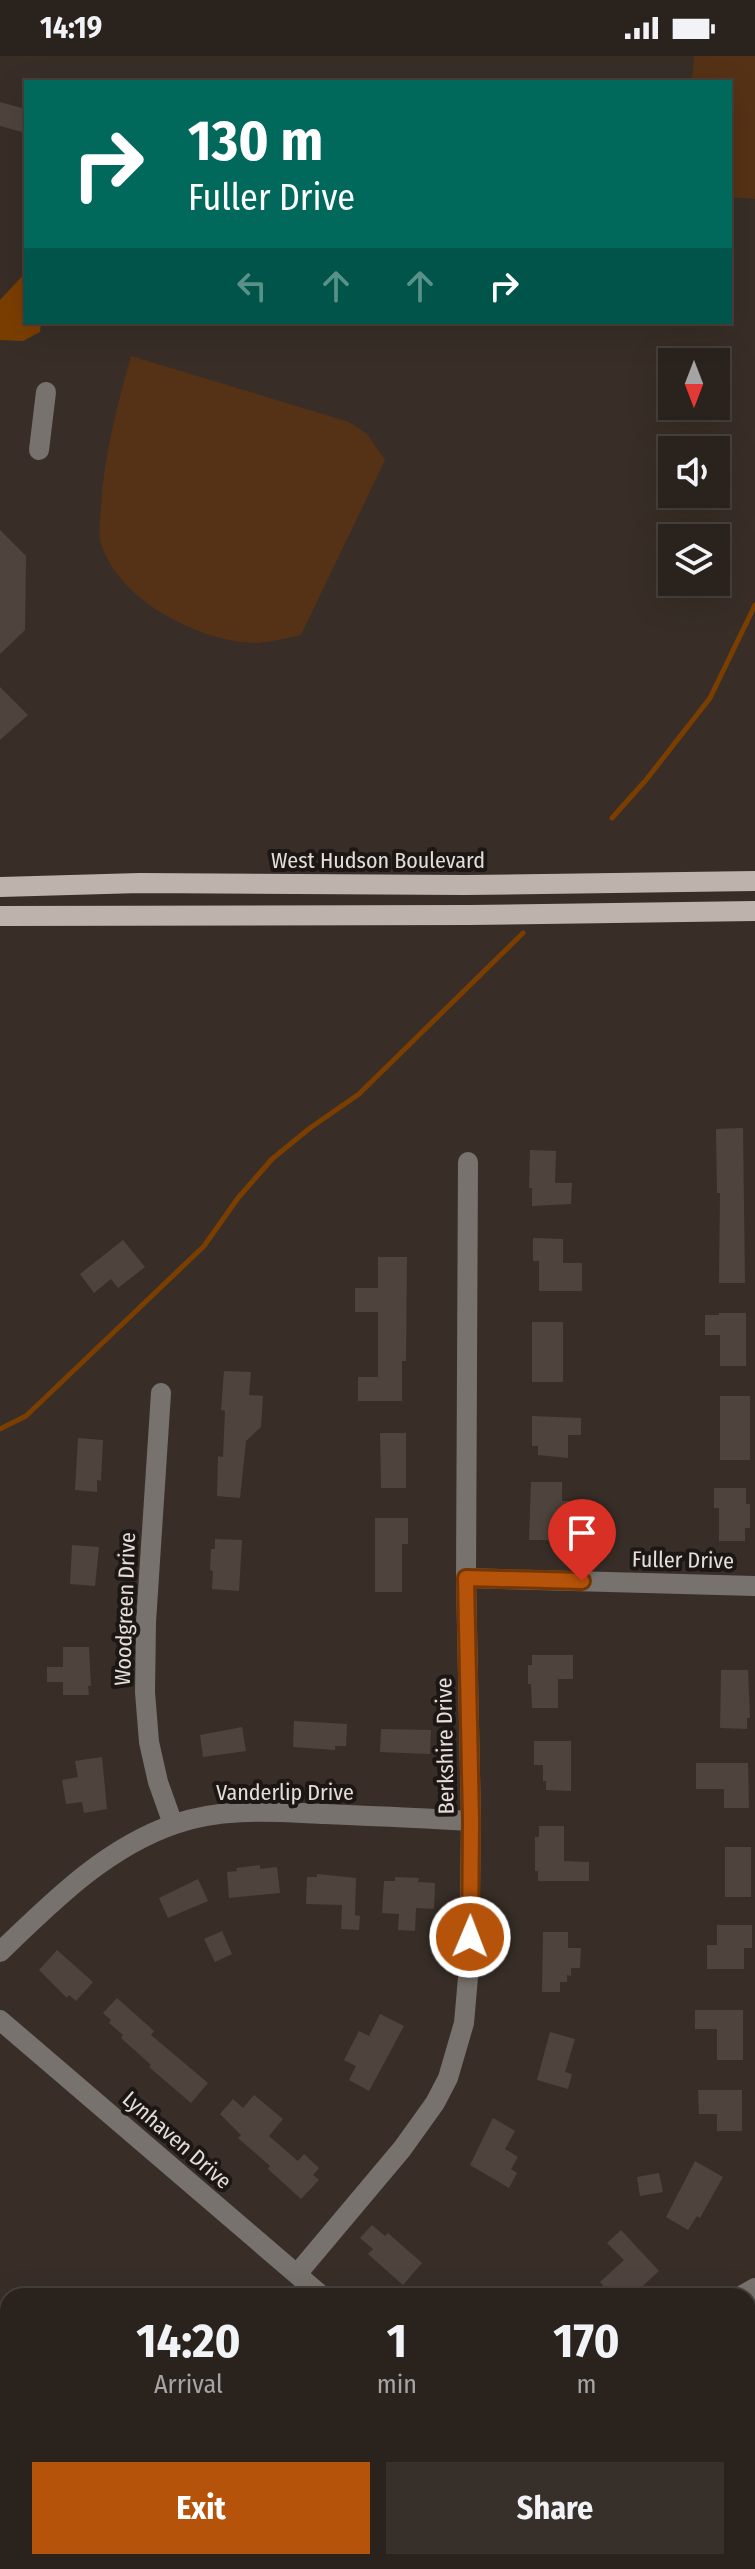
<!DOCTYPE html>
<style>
:root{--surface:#2a221d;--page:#362f2a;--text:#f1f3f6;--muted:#a5a4a4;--line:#463f3b;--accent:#b45309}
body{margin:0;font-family:"Fira Sans Condensed",sans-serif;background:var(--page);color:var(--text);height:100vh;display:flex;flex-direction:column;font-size:30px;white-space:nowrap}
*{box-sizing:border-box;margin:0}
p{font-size:26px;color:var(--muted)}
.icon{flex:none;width:44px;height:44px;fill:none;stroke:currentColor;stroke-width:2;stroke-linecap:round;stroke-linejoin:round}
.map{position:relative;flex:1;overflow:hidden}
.details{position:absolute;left:0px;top:2232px;width:756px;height:282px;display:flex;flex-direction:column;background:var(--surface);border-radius:24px 24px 0 0;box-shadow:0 8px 32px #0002,0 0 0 2px var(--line)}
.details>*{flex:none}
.guide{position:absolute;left:24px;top:24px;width:708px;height:244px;border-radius:0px;box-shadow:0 8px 32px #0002,0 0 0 2px var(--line);background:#00695c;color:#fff;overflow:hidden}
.needle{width:52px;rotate:180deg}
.tools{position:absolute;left:658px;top:292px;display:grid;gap:16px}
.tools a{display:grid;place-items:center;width:72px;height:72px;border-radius:0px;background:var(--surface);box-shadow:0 8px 32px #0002,0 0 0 2px var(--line);font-size:40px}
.pin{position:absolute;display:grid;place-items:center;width:68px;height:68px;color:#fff;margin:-82px -34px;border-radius:50% 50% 50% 0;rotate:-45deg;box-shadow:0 0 8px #0007}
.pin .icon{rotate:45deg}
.me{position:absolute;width:88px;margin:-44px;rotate:1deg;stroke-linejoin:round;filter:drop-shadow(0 0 6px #0008)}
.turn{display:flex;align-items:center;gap:28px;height:168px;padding:0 32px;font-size:36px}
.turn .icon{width:104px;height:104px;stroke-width:2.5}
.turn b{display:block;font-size:56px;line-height:68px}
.lanes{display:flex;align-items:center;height:76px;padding:0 32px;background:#0003;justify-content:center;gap:40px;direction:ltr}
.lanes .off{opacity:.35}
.eta{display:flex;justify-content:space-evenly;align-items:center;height:136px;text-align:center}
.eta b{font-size:48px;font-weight:700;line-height:56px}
.action{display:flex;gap:16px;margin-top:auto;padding:16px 32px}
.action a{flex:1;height:92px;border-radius:0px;background:var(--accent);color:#fff;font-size:32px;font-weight:700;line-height:92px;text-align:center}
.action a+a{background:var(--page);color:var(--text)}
.status{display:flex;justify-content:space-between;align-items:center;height:56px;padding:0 40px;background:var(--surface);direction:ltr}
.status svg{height:22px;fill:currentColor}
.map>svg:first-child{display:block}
.green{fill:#553215}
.water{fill:#7a3e00}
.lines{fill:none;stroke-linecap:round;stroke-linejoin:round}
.stream{stroke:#7a3e00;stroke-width:5}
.building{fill:#4f443d}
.minor{stroke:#77726e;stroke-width:20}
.major{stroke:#beb3ac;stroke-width:20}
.route-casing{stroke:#753606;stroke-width:20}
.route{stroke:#b45309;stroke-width:14}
.labels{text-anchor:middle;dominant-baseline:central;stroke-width:8;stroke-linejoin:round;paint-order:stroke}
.street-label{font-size:22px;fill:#e4ddd9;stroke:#1c1714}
</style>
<div class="status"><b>14:19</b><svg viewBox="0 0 49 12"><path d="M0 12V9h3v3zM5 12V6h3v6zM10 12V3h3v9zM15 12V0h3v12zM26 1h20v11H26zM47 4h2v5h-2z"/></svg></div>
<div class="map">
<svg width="755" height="2513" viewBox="0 0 755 2513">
<rect width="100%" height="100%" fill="#382e27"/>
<!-- green -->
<g class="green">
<path d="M 694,0 L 755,0 L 755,143 L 730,141 L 730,26 L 692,26 Z"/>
<path d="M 131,300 L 349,366 L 367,378 L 385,404 L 301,579 C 286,582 268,587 253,587 C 197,584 118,544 101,487 C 98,477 100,462 101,451 C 104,399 117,350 131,300 Z"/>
</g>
<!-- water -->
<path class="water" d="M 26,216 L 26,266 L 41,266 L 40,276 L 23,285 L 0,284 L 0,244 Z"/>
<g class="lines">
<!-- stream -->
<g class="stream">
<path d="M 612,762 L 646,724 L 710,642 L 755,549"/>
<path d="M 0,1373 L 26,1360 L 204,1190 L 238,1142 L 272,1103 L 310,1072 L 359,1038 L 523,877"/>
</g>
</g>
<!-- building -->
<g class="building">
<path d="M 0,46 L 26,53 L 26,77 L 0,70 Z"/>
<path d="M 0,474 L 26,500 L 25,574 L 0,598 Z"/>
<path d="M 0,631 L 28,659 L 0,684 Z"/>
<path d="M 743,1072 L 745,1227 L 719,1227 L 720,1137 L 717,1137 L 716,1073 Z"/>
<path d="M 530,1094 L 556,1095 L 555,1127 L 572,1127 L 571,1148 L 532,1150 L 532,1132 L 529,1132 Z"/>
<path d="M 533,1182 L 563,1183 L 563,1207 L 582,1207 L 582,1235 L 539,1235 L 539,1205 L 533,1205 Z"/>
<path d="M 123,1184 L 145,1211 L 118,1232 L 111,1223 L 94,1237 L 80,1218 Z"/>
<path d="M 378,1201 L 407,1201 L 406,1305 L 402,1305 L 402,1345 L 358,1345 L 358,1321 L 378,1321 L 378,1256 L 355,1256 L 355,1232 L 378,1232 Z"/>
<path d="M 719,1257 L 746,1257 L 746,1310 L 720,1310 L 720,1279 L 705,1279 L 705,1259 L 719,1259 Z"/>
<rect x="532" y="1266" width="31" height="60"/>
<path d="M 224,1315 L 251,1316 L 249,1339 L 263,1340 L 261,1371 L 246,1385 L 240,1442 L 217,1440 L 218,1400 L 223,1401 L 225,1355 L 221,1354 Z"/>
<rect x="720" y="1340" width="30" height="64"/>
<path d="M 532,1360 L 581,1362 L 581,1379 L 568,1379 L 568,1402 L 538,1399 L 538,1390 L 532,1390 Z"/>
<path d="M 380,1377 L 406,1377 L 406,1432 L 381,1432 Z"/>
<path d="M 78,1382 L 103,1384 L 101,1425 L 97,1424 L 97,1436 L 75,1434 Z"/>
<path d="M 531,1426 L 562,1426 L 562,1445 L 568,1445 L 569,1462 L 562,1462 L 563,1484 L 529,1484 Z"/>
<path d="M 714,1432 L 746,1432 L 746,1448 L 750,1448 L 750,1472 L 745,1472 L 745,1485 L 719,1485 L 719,1452 L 714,1452 Z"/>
<path d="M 375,1462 L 408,1462 L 408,1488 L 402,1488 L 402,1536 L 375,1536 Z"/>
<path d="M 215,1483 L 242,1484 L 239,1535 L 212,1533 L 213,1515 L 210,1514 L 211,1493 L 215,1493 Z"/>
<path d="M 72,1489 L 99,1491 L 95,1530 L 70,1528 Z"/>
<path d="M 63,1591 L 89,1591 L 91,1630 L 88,1630 L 89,1639 L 63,1639 L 63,1626 L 47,1626 L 47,1611 L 63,1611 Z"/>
<path d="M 532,1599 L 573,1599 L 573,1623 L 558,1623 L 558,1652 L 532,1652 L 531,1628 L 528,1628 L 528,1609 L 532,1609 Z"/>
<path d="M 721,1614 L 748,1614 L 750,1662 L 747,1662 L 747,1673 L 720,1672 Z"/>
<path d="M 294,1665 L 347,1668 L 346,1690 L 335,1690 L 335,1694 L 293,1691 Z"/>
<path d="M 242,1671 L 246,1695 L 203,1701 L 200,1679 Z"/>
<path d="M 381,1673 L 431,1674 L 430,1698 L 380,1696 Z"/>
<path d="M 534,1685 L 571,1685 L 571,1735 L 546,1734 L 546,1725 L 543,1725 L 543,1709 L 534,1709 Z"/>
<path d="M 102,1701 L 107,1753 L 84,1757 L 82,1746 L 66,1748 L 62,1724 L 78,1721 L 75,1705 Z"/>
<path d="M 696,1707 L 748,1707 L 749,1752 L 724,1752 L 724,1733 L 696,1733 Z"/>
<path d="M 539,1770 L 564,1770 L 564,1805 L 589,1806 L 589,1825 L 538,1825 L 538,1815 L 535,1815 L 535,1781 L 539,1781 Z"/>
<rect x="725" y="1791" width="26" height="50"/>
<path d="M 260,1809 L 260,1813 L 277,1811 L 280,1837 L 229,1842 L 227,1816 L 237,1815 L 236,1812 Z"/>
<path d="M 317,1818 L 356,1822 L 355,1859 L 360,1860 L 359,1874 L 341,1873 L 342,1849 L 306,1848 L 307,1821 L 317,1821 Z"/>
<path d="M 395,1821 L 419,1822 L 418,1826 L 435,1827 L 434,1853 L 416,1852 L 415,1875 L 398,1874 L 399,1858 L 382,1857 L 384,1825 L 395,1825 Z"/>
<path d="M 198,1823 L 208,1845 L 168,1862 L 159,1842 Z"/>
<path d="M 717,1869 L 752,1869 L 752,1892 L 744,1892 L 744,1913 L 707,1913 L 707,1889 L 717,1889 Z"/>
<path d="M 222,1875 L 232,1898 L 215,1906 L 204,1883 Z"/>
<path d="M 543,1876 L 568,1876 L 568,1892 L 581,1892 L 580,1912 L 571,1912 L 571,1920 L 567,1919 L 567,1926 L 560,1926 L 560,1936 L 542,1936 Z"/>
<path d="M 57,1894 L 93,1926 L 76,1945 L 69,1939 L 67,1942 L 39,1914 Z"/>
<path d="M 117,1942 L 154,1975 L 151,1979 L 208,2027 L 191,2047 L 149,2011 L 151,2009 L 121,1982 L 123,1979 L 109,1967 L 111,1964 L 103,1957 Z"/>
<path d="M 695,1954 L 743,1954 L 743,2004 L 717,2004 L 717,1973 L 695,1973 Z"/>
<path d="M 380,1958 L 404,1970 L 369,2035 L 349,2024 L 356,2010 L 344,2004 L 359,1975 L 369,1980 Z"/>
<path d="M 550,1976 L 575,1983 L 565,2016 L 572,2018 L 568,2033 L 537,2024 Z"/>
<path d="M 698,2034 L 742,2034 L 742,2075 L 717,2075 L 717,2058 L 699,2058 Z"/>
<path d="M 254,2039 L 283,2063 L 269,2080 L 298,2105 L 304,2098 L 319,2112 L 313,2119 L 319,2124 L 301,2143 L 268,2113 L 270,2110 L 238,2082 L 241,2079 L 220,2058 L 233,2043 L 243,2052 Z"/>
<path d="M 493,2062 L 515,2075 L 505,2093 L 518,2101 L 511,2113 L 517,2117 L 509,2132 L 470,2109 Z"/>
<path d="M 695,2105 L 723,2121 L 700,2162 L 697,2160 L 688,2174 L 666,2161 Z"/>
<path d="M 659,2117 L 663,2136 L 640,2140 L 637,2121 Z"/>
<path d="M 372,2169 L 385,2180 L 388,2177 L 422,2207 L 403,2229 L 368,2198 L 373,2193 L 360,2182 Z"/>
<path d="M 621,2174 L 659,2215 L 632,2240 L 612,2240 L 600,2226 L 624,2204 L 607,2187 Z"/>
</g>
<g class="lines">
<!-- minor -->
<g class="minor">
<path d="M 39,394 L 46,336"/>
<path d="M 161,1337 L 146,1566 L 145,1636 L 149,1686 L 158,1726 L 173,1768"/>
<path d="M 466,1522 L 755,1530"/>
<path d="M 0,1896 C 52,1846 105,1792 175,1768 C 223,1751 275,1756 325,1758 C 374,1760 422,1762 471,1765"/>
<path d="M 0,1964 L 322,2240"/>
<path d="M 297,2218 L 402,2093 L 435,2047 L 448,2022 L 464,1967 L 469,1910 L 471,1765 L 466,1522 L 468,1106"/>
<path d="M 741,2240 L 755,2232"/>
<path d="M 409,2506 L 415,2513"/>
<path d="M 610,2506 L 615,2513"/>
<path d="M 450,2513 L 459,2506"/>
</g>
<!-- major -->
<g class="major">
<path d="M 0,831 L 140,827 L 465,829 L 755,825"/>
<path d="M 0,860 L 469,859 L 755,855"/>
</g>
</g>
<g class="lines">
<defs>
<path id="route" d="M 470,1881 L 471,1765 L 466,1522 L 582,1525"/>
</defs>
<!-- route casing -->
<use href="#route" class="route-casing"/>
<!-- route -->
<use href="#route" class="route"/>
</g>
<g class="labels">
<!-- street labels -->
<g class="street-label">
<text x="378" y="804">West Hudson Boulevard</text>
<text transform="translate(683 1504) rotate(1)">Fuller Drive</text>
<text transform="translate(125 1553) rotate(-88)">Woodgreen Drive</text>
<text transform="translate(445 1690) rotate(-91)">Berkshire Drive</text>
<text x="285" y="1736">Vanderlip Drive</text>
<text transform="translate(177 2084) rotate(41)">Lynhaven Drive</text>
</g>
</g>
</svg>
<div class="tools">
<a><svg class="needle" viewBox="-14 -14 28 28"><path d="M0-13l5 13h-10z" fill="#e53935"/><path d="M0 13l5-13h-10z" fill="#a5a4a4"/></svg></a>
<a><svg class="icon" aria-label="sound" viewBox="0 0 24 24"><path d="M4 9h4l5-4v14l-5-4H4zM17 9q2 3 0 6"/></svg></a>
<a><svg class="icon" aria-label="layers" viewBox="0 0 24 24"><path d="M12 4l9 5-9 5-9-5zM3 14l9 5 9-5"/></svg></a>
</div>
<div class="pin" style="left:582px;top:1525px;background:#d93025"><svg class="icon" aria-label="arrive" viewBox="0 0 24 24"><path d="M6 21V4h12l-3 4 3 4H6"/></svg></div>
<svg class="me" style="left:470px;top:1881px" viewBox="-20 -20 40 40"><circle r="17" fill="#b45309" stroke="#fff" stroke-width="3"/><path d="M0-11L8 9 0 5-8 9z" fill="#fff"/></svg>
<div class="guide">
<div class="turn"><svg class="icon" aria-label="right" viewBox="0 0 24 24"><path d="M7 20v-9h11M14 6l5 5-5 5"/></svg><div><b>130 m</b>Fuller Drive</div></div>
<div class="lanes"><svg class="icon off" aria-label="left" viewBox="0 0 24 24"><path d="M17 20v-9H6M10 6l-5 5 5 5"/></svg><svg class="icon off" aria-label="ahead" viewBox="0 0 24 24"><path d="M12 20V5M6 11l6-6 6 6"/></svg><svg class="icon off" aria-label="ahead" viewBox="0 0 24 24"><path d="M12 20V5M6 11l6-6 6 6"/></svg><svg class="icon" aria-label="right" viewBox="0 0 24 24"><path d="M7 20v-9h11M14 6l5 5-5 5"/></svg></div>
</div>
<section class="details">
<div class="eta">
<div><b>14:20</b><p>Arrival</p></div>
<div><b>1</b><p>min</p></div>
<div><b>170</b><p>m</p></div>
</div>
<div class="action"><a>Exit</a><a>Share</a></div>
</section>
</div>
